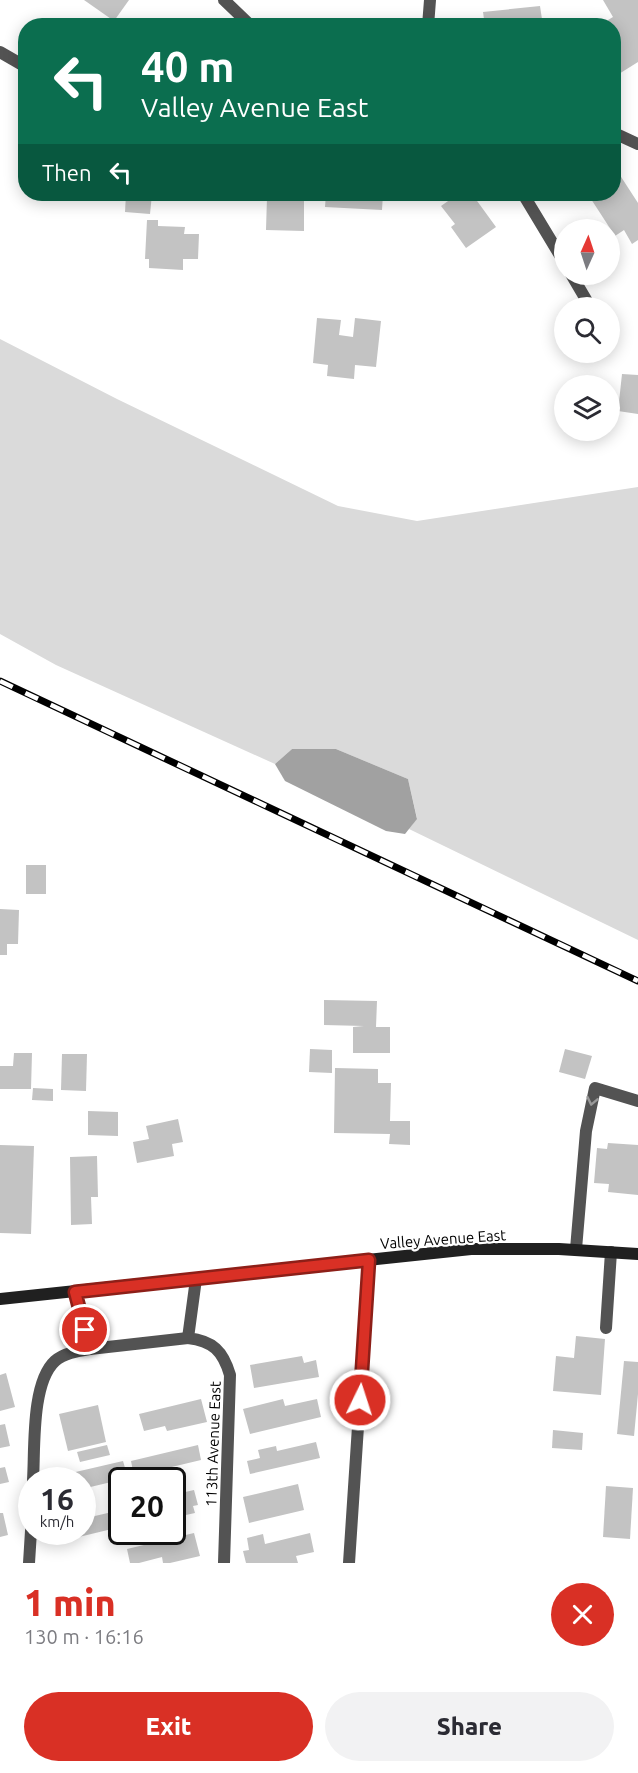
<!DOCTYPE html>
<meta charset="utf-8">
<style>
:root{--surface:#fff;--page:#f2f2f3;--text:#2b2b33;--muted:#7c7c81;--accent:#d93025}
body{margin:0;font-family:Ubuntu,sans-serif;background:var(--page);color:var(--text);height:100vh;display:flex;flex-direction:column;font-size:22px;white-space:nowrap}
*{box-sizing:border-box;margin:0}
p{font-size:20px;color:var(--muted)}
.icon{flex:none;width:33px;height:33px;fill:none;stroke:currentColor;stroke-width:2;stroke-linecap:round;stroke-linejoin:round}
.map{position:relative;height:1563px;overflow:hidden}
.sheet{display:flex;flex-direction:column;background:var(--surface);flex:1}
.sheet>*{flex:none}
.guide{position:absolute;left:18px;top:18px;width:603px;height:183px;border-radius:24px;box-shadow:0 3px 15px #0003;background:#0b6e4f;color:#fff;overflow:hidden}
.needle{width:39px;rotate:3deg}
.controls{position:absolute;left:554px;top:219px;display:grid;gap:12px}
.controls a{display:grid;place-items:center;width:66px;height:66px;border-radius:50%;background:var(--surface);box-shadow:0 3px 15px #0003;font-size:30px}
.speed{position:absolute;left:18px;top:1467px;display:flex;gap:12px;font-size:30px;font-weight:700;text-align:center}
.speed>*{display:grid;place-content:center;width:78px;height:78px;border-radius:50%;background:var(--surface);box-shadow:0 3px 15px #0003;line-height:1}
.speed small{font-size:15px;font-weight:400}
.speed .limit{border:3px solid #111;border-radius:9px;background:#fff;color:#111}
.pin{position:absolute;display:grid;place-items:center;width:51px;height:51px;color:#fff;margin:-26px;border:3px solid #fff;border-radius:50%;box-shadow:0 2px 6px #0007}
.me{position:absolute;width:66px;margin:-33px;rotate:4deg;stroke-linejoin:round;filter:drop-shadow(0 0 4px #0008)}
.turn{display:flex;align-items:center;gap:21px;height:126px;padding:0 24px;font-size:27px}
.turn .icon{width:78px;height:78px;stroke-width:2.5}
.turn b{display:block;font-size:42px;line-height:51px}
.then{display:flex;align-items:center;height:57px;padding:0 24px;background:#0003;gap:12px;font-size:22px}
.round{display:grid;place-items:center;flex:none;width:63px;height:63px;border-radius:32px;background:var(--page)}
.summary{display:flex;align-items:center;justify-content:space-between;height:102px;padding:0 24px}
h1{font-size:36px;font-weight:800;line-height:45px;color:var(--accent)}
.action{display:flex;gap:12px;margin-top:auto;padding:12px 24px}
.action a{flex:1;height:69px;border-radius:36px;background:var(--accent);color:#fff;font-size:24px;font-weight:800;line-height:69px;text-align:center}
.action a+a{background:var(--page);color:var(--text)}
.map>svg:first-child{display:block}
.green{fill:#dadada}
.water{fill:#a1a1a1}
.building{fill:#c3c3c3}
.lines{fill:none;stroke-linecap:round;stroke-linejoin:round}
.service{stroke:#535353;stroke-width:12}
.minor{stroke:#535353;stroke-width:12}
.secondary{stroke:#202020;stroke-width:12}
.rail-casing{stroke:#000;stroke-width:7}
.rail{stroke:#fff;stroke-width:4.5;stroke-dasharray:14;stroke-linecap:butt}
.oneway{stroke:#989898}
.route-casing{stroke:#8d1f18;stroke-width:15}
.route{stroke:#d93025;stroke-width:10}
.labels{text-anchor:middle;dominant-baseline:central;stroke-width:4.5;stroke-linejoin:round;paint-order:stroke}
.street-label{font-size:15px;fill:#000;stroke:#fff}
</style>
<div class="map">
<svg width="638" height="1563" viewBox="0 0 638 1563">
<rect width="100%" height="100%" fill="#fff"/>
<!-- green -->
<path class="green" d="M 0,339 L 117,399 L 338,506 L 417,521 L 638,487 L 638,940 L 409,829 L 417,818 L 408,779 L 336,749 L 292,749 L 275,764 L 56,665 L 0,634 Z"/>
<!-- water -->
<path class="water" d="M 292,749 L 336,749 L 408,779 L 417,819 L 405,834 L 386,831 L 285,781 L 275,764 Z"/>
<!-- building -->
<g class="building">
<path d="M 84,0 L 129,0 L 114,21 Z"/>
<path d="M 603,0 L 638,0 L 638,62 L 614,77 L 614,26 L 598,26 L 613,17 Z"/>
<path d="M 540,6 L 543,26 L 485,26 L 483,12 Z"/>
<path d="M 614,166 L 638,203 L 638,240 L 632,244 L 624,230 L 615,236 L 591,199 L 599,194 L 614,194 Z"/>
<path d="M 126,194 L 152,194 L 150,214 L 125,212 Z"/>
<path d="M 326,194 L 383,194 L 382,210 L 325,207 Z"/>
<path d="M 458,194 L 472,194 L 496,227 L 466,248 L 451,227 L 455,224 L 441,206 Z"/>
<path d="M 267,197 L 304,198 L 304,231 L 266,230 Z"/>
<path d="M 147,220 L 158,220 L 158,226 L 185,227 L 184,234 L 199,234 L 198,259 L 183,259 L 183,270 L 149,268 L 149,259 L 145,259 Z"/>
<path d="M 317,318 L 341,320 L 339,335 L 353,337 L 355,318 L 381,321 L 376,367 L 355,365 L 354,379 L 327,376 L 328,365 L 313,363 Z"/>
<path d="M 622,374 L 638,375 L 638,414 L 618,411 Z"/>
<rect x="26" y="865" width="20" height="29"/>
<path d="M 0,909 L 19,910 L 18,944 L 7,944 L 7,955 L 0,955 Z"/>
<path d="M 324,1000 L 377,1001 L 376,1027 L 390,1027 L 390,1053 L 353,1053 L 353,1027 L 364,1026 L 324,1025 Z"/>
<path d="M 310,1049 L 332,1050 L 332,1073 L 309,1072 Z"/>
<path d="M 565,1049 L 592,1056 L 585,1079 L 559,1072 Z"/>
<path d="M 14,1053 L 32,1053 L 31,1089 L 0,1089 L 0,1066 L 13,1066 Z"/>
<path d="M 62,1054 L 87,1054 L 86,1091 L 61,1090 Z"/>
<path d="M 335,1068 L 378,1069 L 378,1083 L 391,1083 L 390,1121 L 410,1121 L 410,1145 L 389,1144 L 390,1134 L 334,1133 Z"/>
<path d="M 33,1088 L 53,1089 L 53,1101 L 32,1100 Z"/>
<path d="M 88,1111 L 118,1112 L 118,1136 L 88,1135 Z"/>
<path d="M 178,1119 L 183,1142 L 172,1144 L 174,1156 L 137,1163 L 133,1142 L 149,1139 L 146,1126 Z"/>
<path d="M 608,1143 L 638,1145 L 638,1195 L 608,1192 L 609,1184 L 594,1183 L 597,1148 L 607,1149 Z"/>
<path d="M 0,1145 L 34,1146 L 31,1234 L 0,1233 Z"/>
<path d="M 97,1156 L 98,1197 L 91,1197 L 92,1224 L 71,1225 L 70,1157 Z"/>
<path d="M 576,1336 L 605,1339 L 601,1395 L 553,1391 L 556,1356 L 574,1358 Z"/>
<path d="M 302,1356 L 304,1363 L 316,1360 L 319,1377 L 254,1388 L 250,1365 Z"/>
<path d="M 624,1361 L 638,1362 L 638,1394 L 634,1436 L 617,1434 Z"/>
<path d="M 6,1373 L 15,1407 L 0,1411 L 0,1375 Z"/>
<path d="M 201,1399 L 207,1422 L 167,1431 L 165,1426 L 144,1431 L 139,1414 Z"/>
<path d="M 283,1399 L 285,1406 L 317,1399 L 321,1417 L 250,1434 L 243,1409 Z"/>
<path d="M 98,1405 L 106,1442 L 68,1451 L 59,1414 Z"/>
<path d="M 5,1424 L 10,1446 L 0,1448 L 0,1425 Z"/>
<path d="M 553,1430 L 583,1433 L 582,1450 L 552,1448 Z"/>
<path d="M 316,1442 L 320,1458 L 250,1474 L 247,1461 L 260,1458 L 258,1450 L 276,1446 L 277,1451 Z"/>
<path d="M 107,1445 L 110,1455 L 80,1462 L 77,1452 Z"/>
<path d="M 198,1445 L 201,1460 L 134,1476 L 131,1461 Z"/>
<path d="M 123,1461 L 128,1478 L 82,1489 L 82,1480 L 54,1480 L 54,1477 Z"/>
<path d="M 5,1467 L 9,1482 L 0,1484 L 0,1468 Z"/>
<path d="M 298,1484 L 304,1510 L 249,1523 L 243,1497 Z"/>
<path d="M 606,1486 L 633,1488 L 630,1539 L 603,1537 Z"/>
<path d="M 194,1490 L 198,1505 L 193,1506 L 195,1513 L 172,1518 L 172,1495 Z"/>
<path d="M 112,1512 L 116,1528 L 54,1543 L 51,1532 L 82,1532 L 82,1519 Z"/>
<path d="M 0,1513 L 3,1513 L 8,1535 L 0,1537 Z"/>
<path d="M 194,1533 L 200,1556 L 170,1563 L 163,1563 L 162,1557 L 139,1563 L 130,1563 L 127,1549 Z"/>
<path d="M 310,1533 L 314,1552 L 296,1556 L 298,1563 L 246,1563 L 243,1551 L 249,1550 L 247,1538 L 263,1534 L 265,1544 Z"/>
</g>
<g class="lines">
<!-- service -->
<g class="service">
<path d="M 576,1249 L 586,1131 L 595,1088 L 638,1101"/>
<path d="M 606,1328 L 611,1252"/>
<path d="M 349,1563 L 369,1260"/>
</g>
<!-- minor -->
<g class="minor">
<path d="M 224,0 L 248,23 L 254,26"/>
<path d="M 428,26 L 430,0"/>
<path d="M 0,52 L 26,67"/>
<path d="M 614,133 L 638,144"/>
<path d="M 523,194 L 564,262"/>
<path d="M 571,274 L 591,308"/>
<path d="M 196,1279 L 188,1338 C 213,1341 223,1351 230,1375 L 224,1563"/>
<path d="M 90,1349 L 188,1338"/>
<path d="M 33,1480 C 35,1449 31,1383 55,1361 C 64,1353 78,1351 90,1349 L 75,1292"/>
<path d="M 29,1563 L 32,1515"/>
</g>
<!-- secondary -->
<path class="secondary" d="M 0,1299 L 471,1249 L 559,1249 L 638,1254"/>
<defs>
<path id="rail" d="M 0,681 L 638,981"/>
</defs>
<!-- rail casing -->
<use href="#rail" class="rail-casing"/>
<!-- rail -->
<use href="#rail" class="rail"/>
</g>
<!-- one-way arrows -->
<defs><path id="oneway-chevron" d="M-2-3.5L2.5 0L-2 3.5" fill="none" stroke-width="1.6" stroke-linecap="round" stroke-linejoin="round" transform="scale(1.5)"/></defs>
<use class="oneway" href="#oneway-chevron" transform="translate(592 1101) rotate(102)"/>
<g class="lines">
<defs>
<path id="route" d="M 85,1330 L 75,1292 L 369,1260 L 360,1400"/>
</defs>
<!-- route casing -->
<use href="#route" class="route-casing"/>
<!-- route -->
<use href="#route" class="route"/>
</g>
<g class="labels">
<!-- street labels -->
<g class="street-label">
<text transform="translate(443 1239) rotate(-4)">Valley Avenue East</text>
<text transform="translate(213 1444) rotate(-88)">113th Avenue East</text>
</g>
</g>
</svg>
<div class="controls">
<a><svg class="needle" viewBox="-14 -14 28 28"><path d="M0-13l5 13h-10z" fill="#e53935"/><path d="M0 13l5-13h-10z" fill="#7c7c81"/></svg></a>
<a><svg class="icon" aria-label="search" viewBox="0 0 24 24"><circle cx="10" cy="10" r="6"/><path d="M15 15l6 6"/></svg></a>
<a><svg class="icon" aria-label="layers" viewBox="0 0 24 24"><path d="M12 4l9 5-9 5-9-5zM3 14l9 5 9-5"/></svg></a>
</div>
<div class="speed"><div>16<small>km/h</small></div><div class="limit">20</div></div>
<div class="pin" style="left:85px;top:1330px;background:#d93025"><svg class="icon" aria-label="arrive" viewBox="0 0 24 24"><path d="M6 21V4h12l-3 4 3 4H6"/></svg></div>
<svg class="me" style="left:360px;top:1400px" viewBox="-20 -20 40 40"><circle r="17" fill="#d93025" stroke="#fff" stroke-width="3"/><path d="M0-11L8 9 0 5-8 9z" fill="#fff"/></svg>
<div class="guide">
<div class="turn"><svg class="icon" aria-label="left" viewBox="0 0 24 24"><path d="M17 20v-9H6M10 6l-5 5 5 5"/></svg><div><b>40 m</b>Valley Avenue East</div></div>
<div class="then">Then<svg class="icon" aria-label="left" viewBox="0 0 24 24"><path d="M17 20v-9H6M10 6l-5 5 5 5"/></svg></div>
</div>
</div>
<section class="sheet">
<div class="summary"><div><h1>1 min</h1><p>130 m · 16:16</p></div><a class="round" style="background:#d93025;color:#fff"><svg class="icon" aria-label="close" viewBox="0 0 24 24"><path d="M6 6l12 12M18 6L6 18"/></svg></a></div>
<div class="action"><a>Exit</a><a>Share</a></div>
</section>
